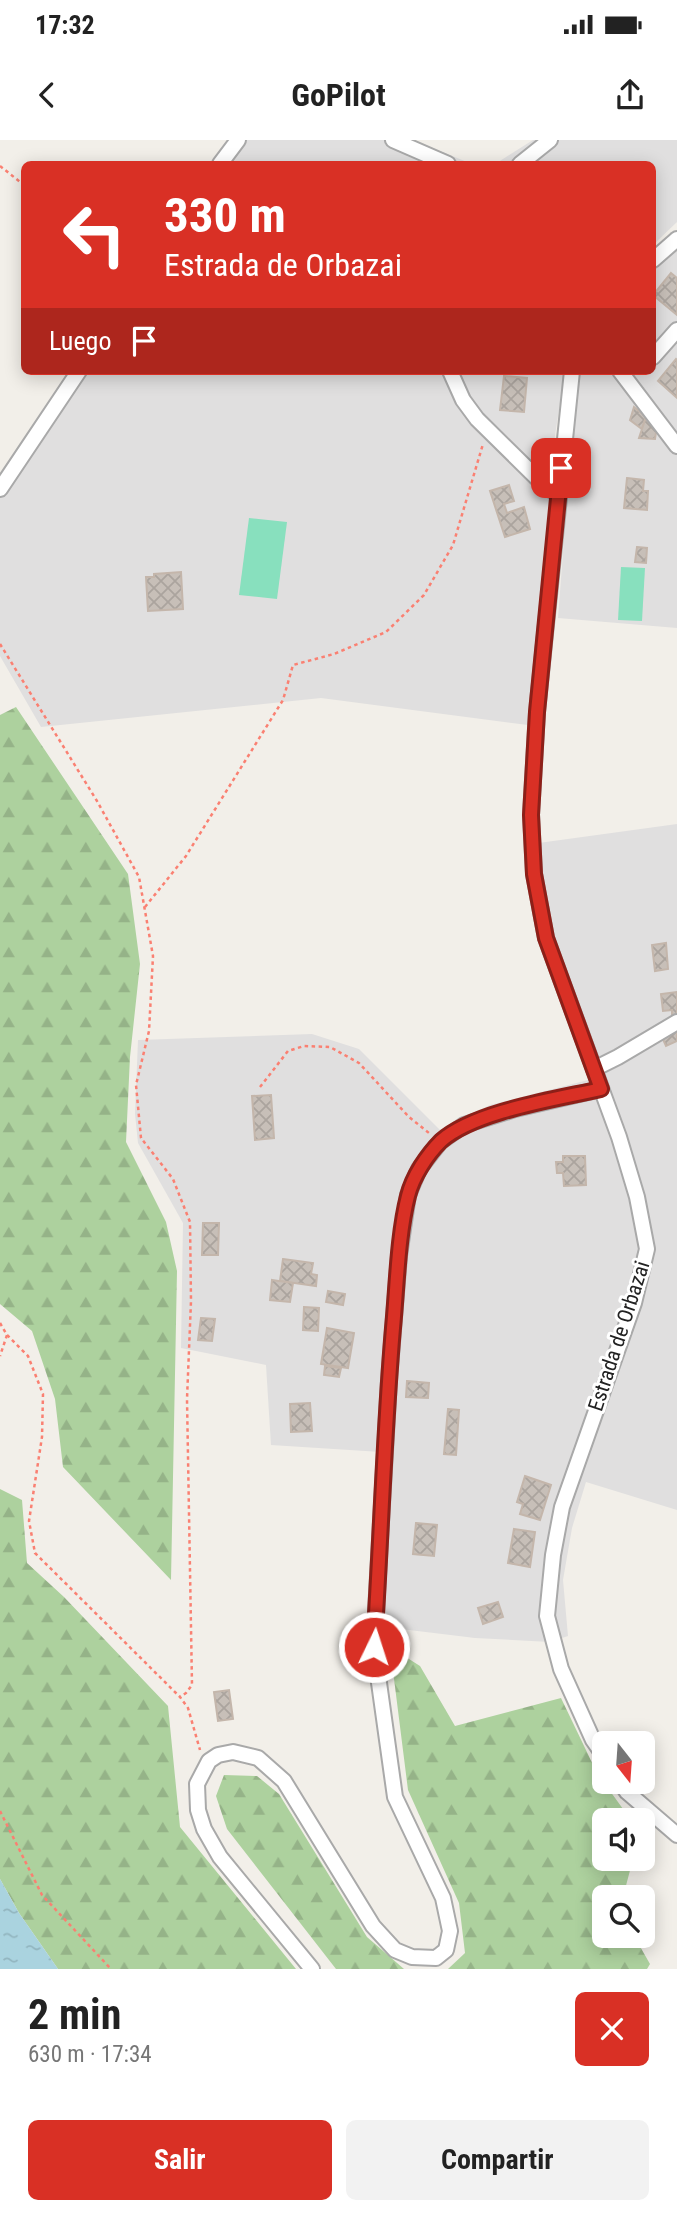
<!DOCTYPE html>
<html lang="es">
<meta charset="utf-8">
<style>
:root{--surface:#fff;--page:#f2f2f2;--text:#222;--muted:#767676;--accent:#d93025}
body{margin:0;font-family:"Roboto Condensed",sans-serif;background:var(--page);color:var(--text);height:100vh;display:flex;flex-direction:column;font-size:26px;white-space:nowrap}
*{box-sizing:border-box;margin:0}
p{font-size:23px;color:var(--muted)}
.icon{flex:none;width:38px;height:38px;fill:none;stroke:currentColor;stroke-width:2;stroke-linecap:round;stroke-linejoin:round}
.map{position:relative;height:1829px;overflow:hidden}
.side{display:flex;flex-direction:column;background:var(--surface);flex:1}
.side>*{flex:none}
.banner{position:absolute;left:21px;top:21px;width:635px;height:214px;border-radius:10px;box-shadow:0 4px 18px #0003;background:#d93025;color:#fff;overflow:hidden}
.needle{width:46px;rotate:163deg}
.tools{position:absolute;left:592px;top:1591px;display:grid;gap:14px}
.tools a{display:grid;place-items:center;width:63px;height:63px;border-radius:10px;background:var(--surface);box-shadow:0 4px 18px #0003;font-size:35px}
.pin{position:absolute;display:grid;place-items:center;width:60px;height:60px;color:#fff;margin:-30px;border-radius:14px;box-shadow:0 4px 10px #0006}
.me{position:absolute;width:77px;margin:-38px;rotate:4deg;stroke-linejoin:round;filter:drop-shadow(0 0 5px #0008)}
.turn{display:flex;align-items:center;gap:24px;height:147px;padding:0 28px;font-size:32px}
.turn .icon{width:91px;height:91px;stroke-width:2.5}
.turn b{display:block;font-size:49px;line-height:60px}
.then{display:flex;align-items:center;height:66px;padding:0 28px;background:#0003;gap:14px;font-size:26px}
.round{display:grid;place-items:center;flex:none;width:74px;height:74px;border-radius:10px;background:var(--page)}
.headline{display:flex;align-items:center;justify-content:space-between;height:119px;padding:0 28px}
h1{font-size:42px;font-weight:700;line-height:52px}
.primary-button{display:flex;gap:14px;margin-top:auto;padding:14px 28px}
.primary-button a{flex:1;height:80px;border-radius:10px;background:var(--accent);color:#fff;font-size:28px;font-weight:700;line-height:80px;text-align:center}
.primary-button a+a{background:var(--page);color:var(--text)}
.status{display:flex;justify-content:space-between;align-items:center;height:49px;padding:0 35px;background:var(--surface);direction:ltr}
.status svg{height:19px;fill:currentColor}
header{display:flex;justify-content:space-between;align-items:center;height:91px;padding:0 28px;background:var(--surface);font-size:32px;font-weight:700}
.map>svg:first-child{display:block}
.residential{fill:#e0dfdf}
.forest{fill:url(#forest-firs)}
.pitch{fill:#88e0be}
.water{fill:url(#water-ripples)}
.building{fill:url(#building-cross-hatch);stroke:#c4b6ab;stroke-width:2}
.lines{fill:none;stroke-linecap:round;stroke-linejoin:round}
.street-casing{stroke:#a9a9a9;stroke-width:18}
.path{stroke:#fa8072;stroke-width:2.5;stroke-dasharray:3.5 3.5;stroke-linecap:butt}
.street{stroke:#fff;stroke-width:14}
.route-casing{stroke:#8d1f18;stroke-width:18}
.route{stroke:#d93025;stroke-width:12}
.labels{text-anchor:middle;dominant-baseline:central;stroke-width:6;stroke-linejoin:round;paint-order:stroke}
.street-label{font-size:21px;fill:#222;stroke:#fff}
</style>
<div class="status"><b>17:32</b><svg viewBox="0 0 49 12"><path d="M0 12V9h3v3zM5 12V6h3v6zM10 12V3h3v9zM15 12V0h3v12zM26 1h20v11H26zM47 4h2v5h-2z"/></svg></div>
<header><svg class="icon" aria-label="back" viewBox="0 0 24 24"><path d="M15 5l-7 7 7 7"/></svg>GoPilot<svg class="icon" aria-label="share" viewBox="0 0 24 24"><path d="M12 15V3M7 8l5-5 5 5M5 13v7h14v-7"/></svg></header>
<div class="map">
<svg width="677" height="1829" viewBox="0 0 677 1829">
<defs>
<pattern id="forest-firs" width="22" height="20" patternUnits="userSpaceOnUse" patternTransform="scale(1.75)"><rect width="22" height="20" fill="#add19e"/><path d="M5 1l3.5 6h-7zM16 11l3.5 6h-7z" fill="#95b388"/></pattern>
<pattern id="water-ripples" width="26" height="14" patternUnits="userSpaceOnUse" patternTransform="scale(1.75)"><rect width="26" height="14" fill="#aad3df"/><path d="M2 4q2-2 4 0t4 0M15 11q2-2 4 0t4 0" fill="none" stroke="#92b5bf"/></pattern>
<pattern id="building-cross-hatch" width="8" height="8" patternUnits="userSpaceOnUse" patternTransform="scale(1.75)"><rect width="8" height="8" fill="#c7bfb8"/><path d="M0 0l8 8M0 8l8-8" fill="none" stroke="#aba49e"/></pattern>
</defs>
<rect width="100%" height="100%" fill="#f2efe9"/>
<!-- residential -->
<g class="residential">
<path d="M 229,0 L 413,0 L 472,24 L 212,24 Z"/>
<path d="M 533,0 L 677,0 L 677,82 L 653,105 L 653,24 L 495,24 Z"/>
<path d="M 677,109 L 677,488 L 558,478 L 576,241 L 579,231 L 653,231 L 653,128 Z"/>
<path d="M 69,231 L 565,231 L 554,302 L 541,461 L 528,585 L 321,558 L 41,587 L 0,516 L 0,336 Z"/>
<path d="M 677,684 L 677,1370 L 586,1342 L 572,1388 L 563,1440 L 568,1496 L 550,1502 L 475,1498 L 368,1485 L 381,1312 L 271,1305 L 266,1225 L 181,1208 L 183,1083 L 138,1003 L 135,974 L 138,900 L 312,894 L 359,909 L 440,990 L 490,965 L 592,939 L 555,842 L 533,776 L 524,705 Z"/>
</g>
<!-- forest -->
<g class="forest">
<path d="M 16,567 L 128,734 L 140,824 L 130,917 L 126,1002 L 166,1082 L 177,1131 L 171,1440 L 63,1327 L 55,1259 L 32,1191 L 0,1164 L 0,575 Z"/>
<path d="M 0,1349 L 22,1360 L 27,1423 L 64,1457 L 168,1566 L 180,1687 L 296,1829 L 58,1829 L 19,1773 L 0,1739 Z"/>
<path d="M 390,1507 L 420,1526 L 455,1586 L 561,1558 L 597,1633 L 631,1680 L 604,1680 L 604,1718 L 633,1719 L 623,1757 L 604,1757 L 604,1796 L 634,1796 L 650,1824 L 647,1829 L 448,1829 L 465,1813 L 459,1763 L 408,1650 Z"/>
<path d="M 224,1635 L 257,1636 L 279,1654 L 367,1797 L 404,1829 L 336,1829 L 227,1689 L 216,1656 Z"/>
</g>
<!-- pitch -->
<g class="pitch">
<path d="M 249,378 L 287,382 L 277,459 L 239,455 Z"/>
<path d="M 621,427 L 645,428 L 642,481 L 618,480 Z"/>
</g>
<!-- water -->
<path class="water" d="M 0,1739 L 19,1773 L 58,1829 L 0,1829 Z"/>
<!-- building -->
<g class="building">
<path d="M 671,133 L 677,138 L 677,175 L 653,155 Z"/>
<path d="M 676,219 L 677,220 L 677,258 L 658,241 Z"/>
<path d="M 504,236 L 527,238 L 524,272 L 500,270 Z"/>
<path d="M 634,267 L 646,277 L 642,289 L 630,280 Z"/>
<path d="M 646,277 L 657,286 L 655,299 L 639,298 Z"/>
<path d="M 627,338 L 644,340 L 643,351 L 648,351 L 647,370 L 624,368 Z"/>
<path d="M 509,345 L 514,361 L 504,364 L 507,373 L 524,367 L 530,389 L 505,397 L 490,351 Z"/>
<path d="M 637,407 L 647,408 L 646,423 L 635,422 Z"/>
<path d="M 181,432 L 183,469 L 148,471 L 146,437 L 154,437 L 154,434 Z"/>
<path d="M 666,803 L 668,829 L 655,831 L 652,805 Z"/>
<path d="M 677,852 L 677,876 L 672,876 L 672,870 L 663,871 L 661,854 Z"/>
<path d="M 677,887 L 677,901 L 666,906 L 661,895 Z"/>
<path d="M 271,955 L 274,998 L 255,1000 L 252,956 Z"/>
<path d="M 563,1016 L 585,1016 L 586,1045 L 564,1046 L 563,1033 L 557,1033 L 556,1022 L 563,1022 Z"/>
<path d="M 203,1083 L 219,1083 L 218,1115 L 202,1115 Z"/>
<path d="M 283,1119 L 313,1123 L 311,1134 L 317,1135 L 316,1146 L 280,1141 Z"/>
<path d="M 272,1140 L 293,1143 L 290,1162 L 270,1160 Z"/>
<path d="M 328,1151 L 345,1154 L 343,1165 L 326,1162 Z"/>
<path d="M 304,1167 L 319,1168 L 318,1191 L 303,1190 Z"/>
<path d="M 201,1178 L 215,1179 L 212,1201 L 198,1200 Z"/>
<path d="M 327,1188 L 354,1193 L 348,1228 L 321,1224 Z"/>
<path d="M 325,1226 L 341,1228 L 339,1237 L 324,1235 Z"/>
<path d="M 407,1241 L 429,1243 L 428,1258 L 406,1257 Z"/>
<path d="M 310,1263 L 312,1291 L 291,1292 L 290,1264 Z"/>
<path d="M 448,1269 L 459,1270 L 456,1315 L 444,1314 Z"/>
<path d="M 525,1336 L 551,1345 L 540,1380 L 520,1374 L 523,1364 L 517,1362 Z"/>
<path d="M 416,1383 L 437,1385 L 434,1416 L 413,1414 Z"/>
<path d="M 514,1389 L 535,1392 L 530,1427 L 508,1423 Z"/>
<path d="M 498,1462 L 503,1477 L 483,1484 L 478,1468 Z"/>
<path d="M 229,1550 L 233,1579 L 218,1581 L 214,1552 Z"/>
</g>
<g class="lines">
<defs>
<g id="street">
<path d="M 393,0 L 448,24"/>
<path d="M 220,24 L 238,0"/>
<path d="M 520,24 L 550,0"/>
<path d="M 653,120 L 677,99"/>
<path d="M 653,217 L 677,190"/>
<path d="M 450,231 L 463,260 L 477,279 L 546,347 L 558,354"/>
<path d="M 572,231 L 537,572 L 531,675 L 534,734 L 546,798 L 619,997 L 637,1057 L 647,1109 L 634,1163 L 562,1367 L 553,1415 L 547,1476 L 561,1529 L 593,1600 L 604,1616"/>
<path d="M 620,231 L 677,306"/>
<path d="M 0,349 L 79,231"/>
<path d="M 594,929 L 618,917 L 677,882"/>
<path d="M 620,1642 L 627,1652 L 677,1695"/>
<path d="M 312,1829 L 220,1717 L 204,1689 L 198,1670 L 197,1644 L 209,1621 L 218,1615 L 233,1612 L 258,1618 L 284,1641 L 373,1786 L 395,1810 L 412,1817 L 436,1818 L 446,1810 L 450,1791 L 443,1758 L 395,1657 L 374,1507 L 389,1240 L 399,1116 L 408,1055 L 419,1029 L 440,1002 L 464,985 L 515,969 L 601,949"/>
</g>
</defs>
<!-- street casing -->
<use href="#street" class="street-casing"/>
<!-- path -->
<g class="path">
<path d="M 0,26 L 24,45"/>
<path d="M 0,504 L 97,661 L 139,737 L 153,816 L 149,891 L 136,945 L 141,998 L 173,1039 L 190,1082 L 191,1161 L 187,1259 L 192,1545 L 186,1553 L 180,1557"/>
<path d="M 145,767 L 186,716 L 283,560 L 293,525 L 334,514 L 386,492 L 424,455 L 453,405 L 483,304"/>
<path d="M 260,947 L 288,911 L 304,906 L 330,907 L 359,923 L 409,977 L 429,993"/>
<path d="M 0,1183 L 7,1195 L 0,1216"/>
<path d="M 7,1195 L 28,1216 L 43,1254 L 42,1297 L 29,1381 L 35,1413 L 180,1557 L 188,1568 L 200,1610"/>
<path d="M 0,1671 L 42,1755 L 111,1829"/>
</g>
<!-- street -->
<use href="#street" class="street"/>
</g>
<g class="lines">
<defs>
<path id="route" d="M 374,1507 C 381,1400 384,1294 393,1188 C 397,1146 398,1095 408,1056 C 413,1036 427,1015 441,1001 C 475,971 557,959 601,949 L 546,798 L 534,734 L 531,675 L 537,572 L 561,328"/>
</defs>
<!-- route casing -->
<use href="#route" class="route-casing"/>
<!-- route -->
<use href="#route" class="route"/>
</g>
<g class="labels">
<!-- street labels -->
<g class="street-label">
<text transform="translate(619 1196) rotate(-72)">Estrada de Orbazai</text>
</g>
</g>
</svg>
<div class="tools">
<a><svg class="needle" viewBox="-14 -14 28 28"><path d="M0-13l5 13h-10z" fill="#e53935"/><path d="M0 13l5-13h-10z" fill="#767676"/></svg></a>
<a><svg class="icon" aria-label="sound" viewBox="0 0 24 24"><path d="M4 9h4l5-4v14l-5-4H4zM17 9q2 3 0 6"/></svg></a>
<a><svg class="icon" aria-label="search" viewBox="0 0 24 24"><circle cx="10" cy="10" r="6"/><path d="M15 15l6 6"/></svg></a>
</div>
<div class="pin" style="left:561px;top:328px;background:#d93025"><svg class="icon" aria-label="arrive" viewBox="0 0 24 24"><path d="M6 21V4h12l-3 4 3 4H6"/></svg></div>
<svg class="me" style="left:374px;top:1507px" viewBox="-20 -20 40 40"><circle r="17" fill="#d93025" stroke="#fff" stroke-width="3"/><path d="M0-11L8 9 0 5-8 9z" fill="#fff"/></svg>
<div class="banner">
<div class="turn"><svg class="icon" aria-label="left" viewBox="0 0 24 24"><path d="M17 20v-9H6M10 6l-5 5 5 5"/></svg><div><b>330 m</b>Estrada de Orbazai</div></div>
<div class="then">Luego<svg class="icon" aria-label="arrive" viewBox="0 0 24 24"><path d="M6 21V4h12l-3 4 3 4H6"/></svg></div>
</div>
</div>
<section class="side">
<div class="headline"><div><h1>2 min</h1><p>630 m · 17:34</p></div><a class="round" style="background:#d93025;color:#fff"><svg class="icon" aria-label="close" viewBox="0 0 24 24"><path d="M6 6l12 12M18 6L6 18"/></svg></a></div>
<div class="primary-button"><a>Salir</a><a>Compartir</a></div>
</section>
